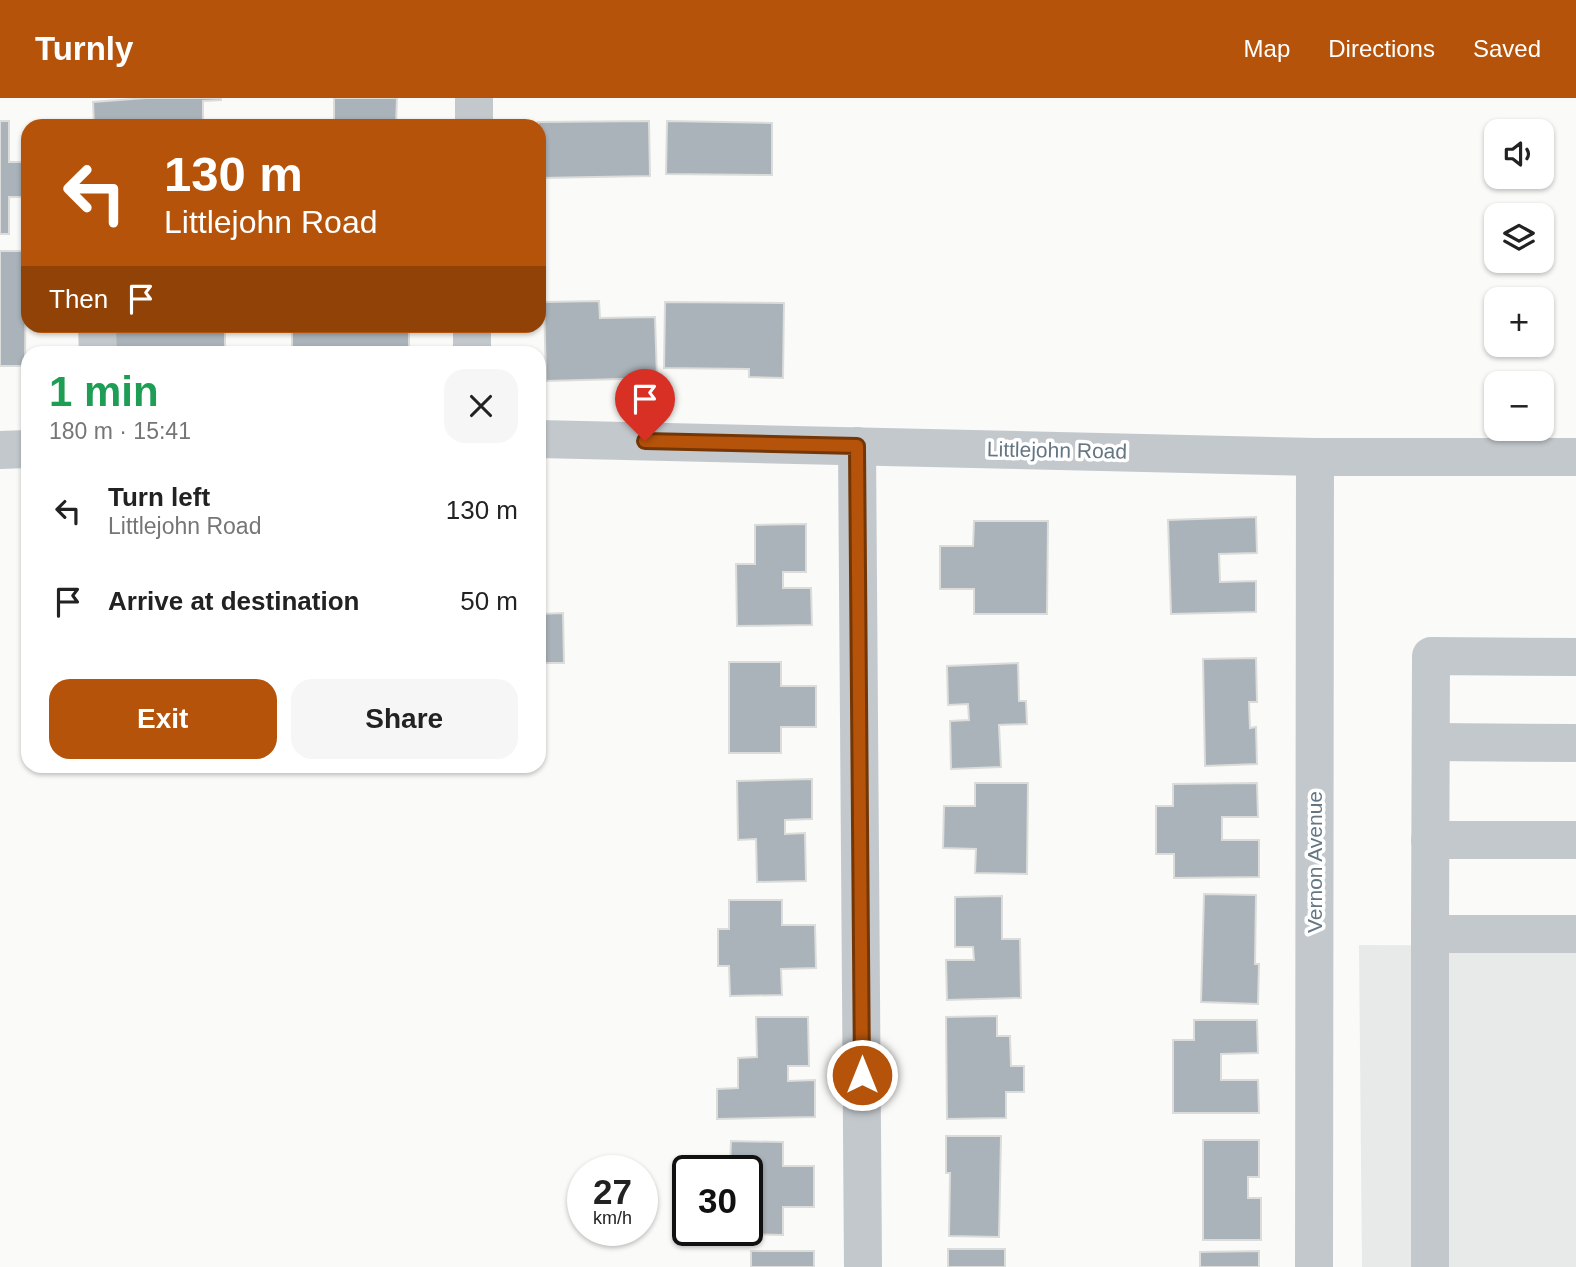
<!DOCTYPE html>
<meta charset="utf-8">
<style>
:root{--surface:#fff;--page:#f6f6f6;--text:#222;--muted:#767676;--accent:#b45309}
body{margin:0;font-family:Arial,sans-serif;background:var(--page);color:var(--text);height:100vh;display:flex;flex-direction:column;font-size:26px;white-space:nowrap}
*{box-sizing:border-box;margin:0}
p{font-size:23px;color:var(--muted)}
.icon{flex:none;width:38px;height:38px;fill:none;stroke:currentColor;stroke-width:2;stroke-linecap:round;stroke-linejoin:round}
.map{position:relative;flex:1;overflow:hidden}
.side{position:absolute;left:21px;top:248px;width:525px;height:427px;display:flex;flex-direction:column;background:var(--surface);border-radius:21px;box-shadow:0 2px 5px #0004}
.side>*{flex:none}
.banner{position:absolute;left:21px;top:21px;width:525px;height:214px;border-radius:21px;box-shadow:0 2px 5px #0004;background:#b45309;color:#fff;overflow:hidden}
.buttons{position:absolute;left:1484px;top:21px;display:grid;gap:14px}
.buttons a{display:grid;place-items:center;width:70px;height:70px;border-radius:14px;background:var(--surface);box-shadow:0 2px 5px #0004;font-size:35px}
.speed{position:absolute;left:567px;top:1057px;display:flex;gap:14px;font-size:35px;font-weight:700;text-align:center}
.speed>*{display:grid;place-content:center;width:91px;height:91px;border-radius:50%;background:var(--surface);box-shadow:0 2px 5px #0004;line-height:1}
.speed small{font-size:18px;font-weight:400}
.speed .limit{border:4px solid #111;border-radius:10px;background:#fff;color:#111}
.pin{position:absolute;display:grid;place-items:center;width:60px;height:60px;color:#fff;margin:-72px -30px;border-radius:50% 50% 50% 0;rotate:-45deg;box-shadow:0 0 7px #0007}
.pin .icon{rotate:45deg}
.me{position:absolute;width:77px;margin:-38px;rotate:0deg;stroke-linejoin:round;filter:drop-shadow(0 0 5px #0008)}
.turn{display:flex;align-items:center;gap:24px;height:147px;padding:0 28px;font-size:32px}
.turn .icon{width:91px;height:91px;stroke-width:2.5}
.turn b{display:block;font-size:49px;line-height:60px}
.then{display:flex;align-items:center;height:66px;padding:0 28px;background:#0003;gap:14px;font-size:26px}
.round{display:grid;place-items:center;flex:none;width:74px;height:74px;border-radius:21px;background:var(--page)}
.headline{display:flex;align-items:center;justify-content:space-between;height:119px;padding:0 28px}
h1{font-size:42px;font-weight:600;line-height:52px;color:#1e9e55}
.cta{display:flex;gap:14px;margin-top:auto;padding:14px 28px}
.cta a{flex:1;height:80px;border-radius:21px;background:var(--accent);color:#fff;font-size:28px;font-weight:600;line-height:80px;text-align:center}
.cta a+a{background:var(--page);color:var(--text)}
ul{padding:0;list-style:none}
li{display:flex;align-items:center;gap:21px;height:91px;padding:0 28px}
li div{flex:1}
li b{display:block;font-size:26px}
li em{font-style:normal}
header{display:flex;align-items:center;gap:42px;box-sizing:border-box;height:98px;padding:0 35px;background:var(--accent);color:#fff}
header strong{font-size:33px}
nav{display:flex;gap:38px;margin-inline-start:auto;font-size:24px}
.map>svg:first-child{display:block}
.built{fill:#e8e9e9}
.building{fill:#aab3b9;stroke:#dcdcda;stroke-width:2}
.lines{fill:none;stroke-linecap:round;stroke-linejoin:round}
.minor{stroke:#c3c8cc;stroke-width:38}
.route-casing{stroke:#753606;stroke-width:18}
.route{stroke:#b45309;stroke-width:12}
.labels{text-anchor:middle;dominant-baseline:central;stroke-width:7;stroke-linejoin:round;paint-order:stroke}
.street-label{font-size:21px;fill:#657683;stroke:#fff}
</style>
<header>
<strong>Turnly</strong>
<nav><a>Map</a><a>Directions</a><a>Saved</a></nav>
</header>
<div class="map">
<svg width="1576" height="1169" viewBox="0 0 1576 1169">
<rect width="100%" height="100%" fill="#fafaf8"/>
<!-- built -->
<path class="built" d="M 1359,847 L 1576,848 L 1576,1169 L 1362,1169 Z"/>
<!-- building -->
<g class="building">
<path d="M 146,0 L 221,0 L 221,2 L 203,3 L 203,22 L 182,23 L 182,28 L 94,28 L 93,4 Z"/>
<path d="M 334,0 L 397,0 L 396,28 L 334,28 Z"/>
<path d="M 0,23 L 9,23 L 9,64 L 24,64 L 24,99 L 9,99 L 9,136 L 0,136 Z"/>
<path d="M 649,23 L 650,78 L 539,80 L 538,24 Z"/>
<path d="M 667,23 L 772,25 L 772,77 L 666,76 Z"/>
<path d="M 0,153 L 26,153 L 25,268 L 0,268 Z"/>
<path d="M 599,203 L 600,220 L 655,219 L 657,280 L 546,283 L 544,204 Z"/>
<path d="M 665,204 L 784,205 L 783,280 L 749,279 L 749,271 L 664,270 Z"/>
<rect x="292" y="228" width="117" height="28"/>
<rect x="110" y="229" width="115" height="27"/>
<path d="M 1256,419 L 1257,455 L 1219,456 L 1220,484 L 1256,483 L 1256,514 L 1171,516 L 1168,422 Z"/>
<path d="M 974,423 L 1048,423 L 1047,516 L 974,516 L 974,491 L 940,491 L 940,448 L 973,448 Z"/>
<path d="M 806,426 L 806,474 L 783,474 L 783,490 L 811,490 L 812,527 L 737,528 L 736,466 L 755,466 L 755,427 Z"/>
<path d="M 563,515 L 564,565 L 539,565 L 539,516 Z"/>
<path d="M 1256,560 L 1257,604 L 1249,604 L 1250,630 L 1256,629 L 1257,666 L 1205,668 L 1203,561 Z"/>
<path d="M 729,564 L 781,564 L 781,588 L 816,588 L 816,629 L 781,629 L 781,655 L 729,655 Z"/>
<path d="M 1018,565 L 1019,603 L 1026,603 L 1027,626 L 999,627 L 1001,669 L 951,671 L 950,623 L 969,622 L 968,606 L 948,607 L 947,568 Z"/>
<path d="M 812,681 L 812,721 L 785,722 L 785,736 L 805,735 L 806,783 L 757,784 L 756,741 L 738,742 L 737,683 Z"/>
<path d="M 975,685 L 1028,685 L 1027,776 L 975,775 L 976,751 L 943,750 L 944,708 L 975,708 Z"/>
<path d="M 1257,685 L 1258,719 L 1222,719 L 1222,742 L 1259,742 L 1259,779 L 1174,780 L 1174,756 L 1156,756 L 1156,708 L 1173,708 L 1173,686 Z"/>
<path d="M 1204,796 L 1256,797 L 1255,866 L 1259,866 L 1258,906 L 1201,904 Z"/>
<path d="M 1002,798 L 1002,841 L 1020,841 L 1021,900 L 947,902 L 946,862 L 974,862 L 973,849 L 955,849 L 955,799 Z"/>
<path d="M 729,802 L 782,802 L 782,827 L 815,827 L 816,870 L 781,871 L 782,897 L 730,898 L 729,868 L 718,868 L 718,831 L 729,831 Z"/>
<path d="M 997,918 L 997,938 L 1010,938 L 1011,968 L 1024,968 L 1024,994 L 1006,994 L 1006,1020 L 947,1021 L 946,919 Z"/>
<path d="M 756,919 L 808,919 L 809,968 L 788,968 L 788,983 L 815,982 L 815,1019 L 717,1021 L 717,991 L 738,990 L 738,960 L 757,959 Z"/>
<path d="M 1194,922 L 1257,922 L 1258,955 L 1221,956 L 1221,982 L 1258,982 L 1259,1015 L 1173,1015 L 1173,942 L 1194,942 Z"/>
<path d="M 946,1038 L 1001,1038 L 999,1139 L 949,1138 L 950,1075 L 946,1075 Z"/>
<path d="M 1203,1042 L 1259,1042 L 1259,1079 L 1248,1079 L 1248,1100 L 1261,1100 L 1261,1142 L 1203,1142 Z"/>
<path d="M 731,1043 L 783,1044 L 783,1068 L 814,1068 L 814,1109 L 783,1109 L 783,1137 L 734,1136 L 734,1132 L 747,1132 L 747,1073 L 717,1073 L 717,1069 L 730,1069 Z"/>
<rect x="948" y="1151" width="57" height="18"/>
<rect x="751" y="1153" width="63" height="16"/>
<path d="M 1259,1153 L 1259,1169 L 1200,1169 L 1200,1154 Z"/>
</g>
<g class="lines">
<!-- minor -->
<g class="minor">
<path d="M 474,28 L 474,0"/>
<path d="M 97,228 L 98,256"/>
<path d="M 472,256 L 472,228"/>
<path d="M 539,341 L 1315,359 L 1576,359"/>
<path d="M 857,348 L 863,1169"/>
<path d="M 0,352 L 28,351"/>
<path d="M 1431,644 L 1576,645"/>
<path d="M 1430,742 L 1576,742"/>
<path d="M 1430,836 L 1431,558 L 1576,559"/>
<path d="M 1314,1169 L 1315,359"/>
<path d="M 1430,1169 L 1430,836 L 1576,836"/>
</g>
</g>
<g class="lines">
<defs>
<path id="route" d="M 645,343 L 857,348 L 862,977"/>
</defs>
<!-- route casing -->
<use href="#route" class="route-casing"/>
<!-- route -->
<use href="#route" class="route"/>
</g>
<g class="labels">
<!-- street labels -->
<g class="street-label">
<text transform="translate(1057 352) rotate(1)">Littlejohn Road</text>
<text transform="translate(1314 764) rotate(-90)">Vernon Avenue</text>
</g>
</g>
</svg>
<div class="buttons">
<a><svg class="icon" aria-label="sound" viewBox="0 0 24 24"><path d="M4 9h4l5-4v14l-5-4H4zM17 9q2 3 0 6"/></svg></a>
<a><svg class="icon" aria-label="layers" viewBox="0 0 24 24"><path d="M12 4l9 5-9 5-9-5zM3 14l9 5 9-5"/></svg></a>
<a>+</a>
<a>−</a>
</div>
<div class="speed"><div>27<small>km/h</small></div><div class="limit">30</div></div>
<div class="pin" style="left:645px;top:343px;background:#d93025"><svg class="icon" aria-label="arrive" viewBox="0 0 24 24"><path d="M6 21V4h12l-3 4 3 4H6"/></svg></div>
<svg class="me" style="left:862px;top:977px" viewBox="-20 -20 40 40"><circle r="17" fill="#b45309" stroke="#fff" stroke-width="3"/><path d="M0-11L8 9 0 5-8 9z" fill="#fff"/></svg>
<div class="banner">
<div class="turn"><svg class="icon" aria-label="left" viewBox="0 0 24 24"><path d="M17 20v-9H6M10 6l-5 5 5 5"/></svg><div><b>130 m</b>Littlejohn Road</div></div>
<div class="then">Then<svg class="icon" aria-label="arrive" viewBox="0 0 24 24"><path d="M6 21V4h12l-3 4 3 4H6"/></svg></div>
</div>
<section class="side">
<div class="headline"><div><h1>1 min</h1><p>180 m · 15:41</p></div><a class="round"><svg class="icon" aria-label="close" viewBox="0 0 24 24"><path d="M6 6l12 12M18 6L6 18"/></svg></a></div>
<ul>
<li><svg class="icon" aria-label="left" viewBox="0 0 24 24"><path d="M17 20v-9H6M10 6l-5 5 5 5"/></svg><div><b>Turn left</b><p>Littlejohn Road</p></div><em>130 m</em></li>
<li><svg class="icon" aria-label="arrive" viewBox="0 0 24 24"><path d="M6 21V4h12l-3 4 3 4H6"/></svg><div><b>Arrive at destination</b></div><em>50 m</em></li>
</ul>
<div class="cta"><a>Exit</a><a>Share</a></div>
</section>
</div>
